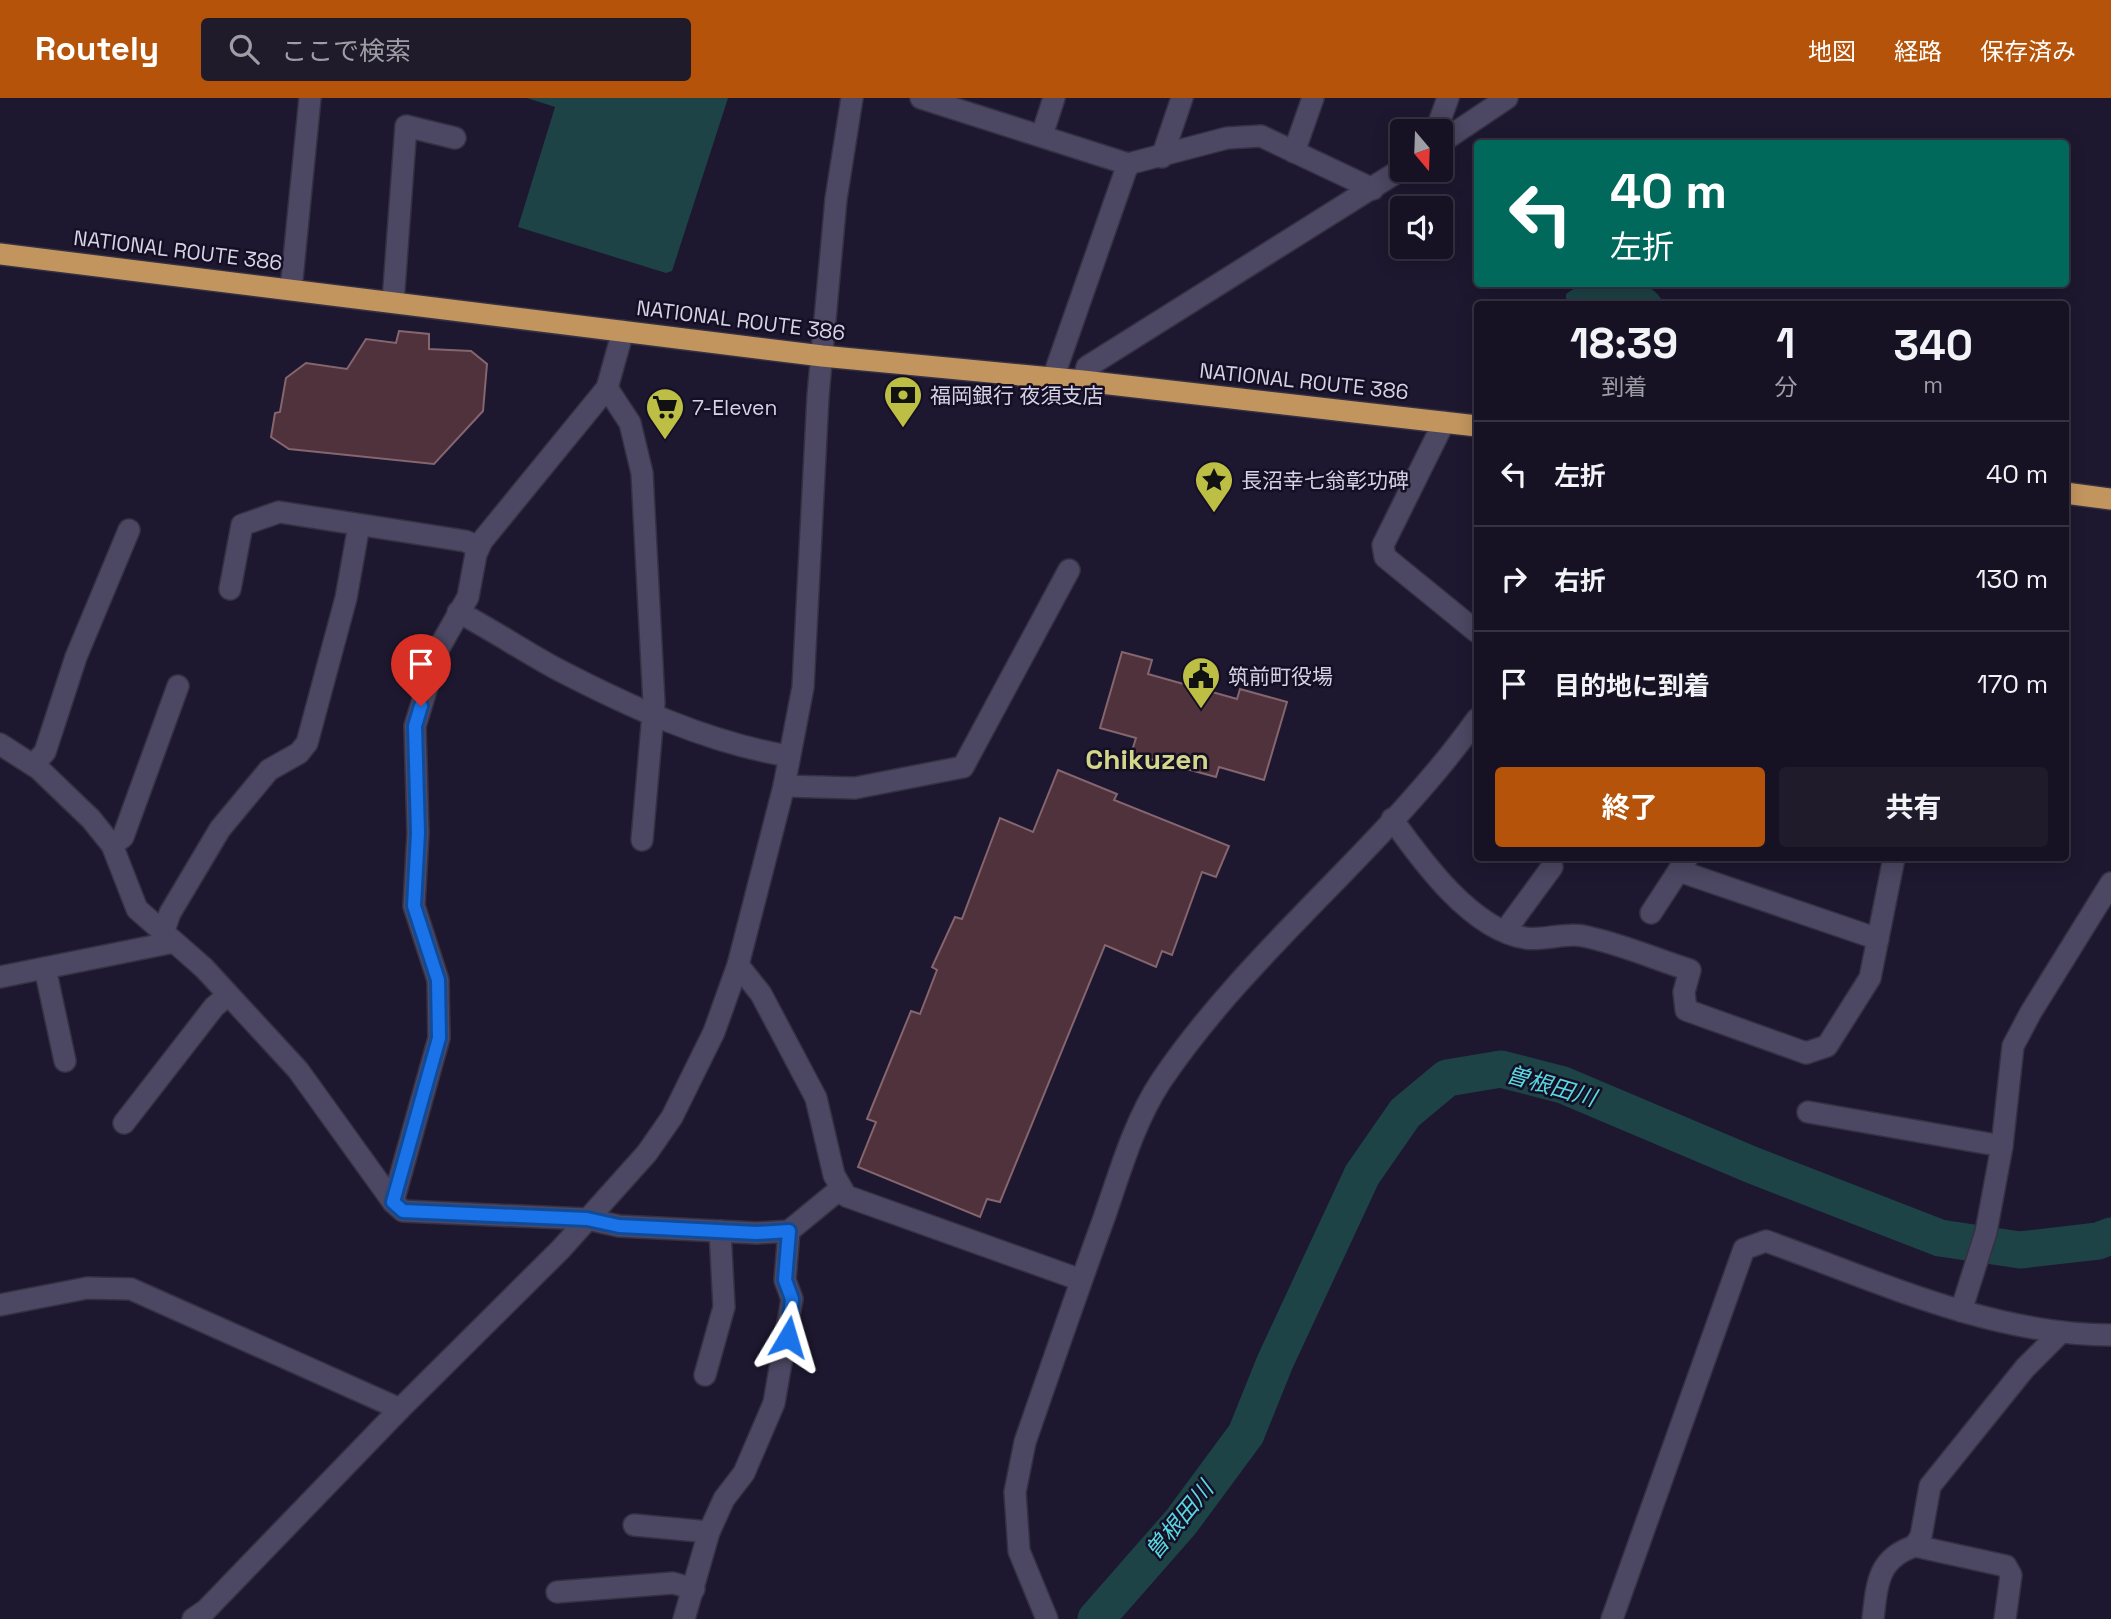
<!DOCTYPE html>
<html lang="ja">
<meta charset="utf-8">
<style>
:root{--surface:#161223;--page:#1f1b2b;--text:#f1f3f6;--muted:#9e9ea6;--line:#353241;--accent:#b45309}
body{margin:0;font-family:"Space Grotesk","Noto Sans JP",sans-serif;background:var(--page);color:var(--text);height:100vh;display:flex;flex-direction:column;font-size:26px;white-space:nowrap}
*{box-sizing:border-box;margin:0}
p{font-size:23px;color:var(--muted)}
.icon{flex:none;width:38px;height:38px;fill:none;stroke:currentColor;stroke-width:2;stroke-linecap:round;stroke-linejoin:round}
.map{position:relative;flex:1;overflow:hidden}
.sheet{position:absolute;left:1474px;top:203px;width:595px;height:560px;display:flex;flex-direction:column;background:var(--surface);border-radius:7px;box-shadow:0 4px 18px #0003,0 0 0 2px var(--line)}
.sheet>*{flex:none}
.banner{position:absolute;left:1474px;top:42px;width:595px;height:147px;border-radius:7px;box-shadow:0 4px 18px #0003,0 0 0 2px var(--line);background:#00695c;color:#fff;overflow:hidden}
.needle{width:46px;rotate:161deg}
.controls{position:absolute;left:1390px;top:21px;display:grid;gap:14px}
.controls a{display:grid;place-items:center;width:63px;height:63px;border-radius:7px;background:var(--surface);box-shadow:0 4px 18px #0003,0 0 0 2px var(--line);font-size:35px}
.pin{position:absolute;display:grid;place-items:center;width:60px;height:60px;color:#fff;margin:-72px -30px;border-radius:50% 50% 50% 0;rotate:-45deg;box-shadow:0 0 7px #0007}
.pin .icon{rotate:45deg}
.me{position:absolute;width:77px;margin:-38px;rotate:7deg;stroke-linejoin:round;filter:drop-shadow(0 0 5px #0008)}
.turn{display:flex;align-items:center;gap:24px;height:147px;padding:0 21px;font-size:32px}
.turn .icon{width:91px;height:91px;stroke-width:2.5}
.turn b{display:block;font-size:49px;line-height:60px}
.eta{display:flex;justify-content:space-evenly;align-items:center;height:119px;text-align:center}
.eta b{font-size:42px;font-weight:700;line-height:49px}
.cta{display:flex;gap:14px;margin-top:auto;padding:14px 21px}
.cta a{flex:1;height:80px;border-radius:7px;background:var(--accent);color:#fff;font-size:28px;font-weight:700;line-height:80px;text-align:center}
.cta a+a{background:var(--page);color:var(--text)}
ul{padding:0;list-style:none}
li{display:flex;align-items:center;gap:21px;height:105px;padding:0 21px;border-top:2px solid var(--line)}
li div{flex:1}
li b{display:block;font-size:26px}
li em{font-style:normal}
header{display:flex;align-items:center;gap:42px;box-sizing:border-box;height:98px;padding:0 35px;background:var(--accent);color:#fff}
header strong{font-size:33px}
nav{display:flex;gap:38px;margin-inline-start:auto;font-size:24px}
.search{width:490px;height:63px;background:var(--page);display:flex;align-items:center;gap:18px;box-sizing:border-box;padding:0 24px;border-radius:7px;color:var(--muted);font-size:26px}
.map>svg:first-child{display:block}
.water{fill:#1d4346}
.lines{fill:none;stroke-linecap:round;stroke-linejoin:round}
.river{stroke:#1d4346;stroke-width:37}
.building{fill:#4f323b;stroke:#85656e;stroke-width:2}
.minor-casing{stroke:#353143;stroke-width:24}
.highway-casing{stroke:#353143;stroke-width:24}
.minor{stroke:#4c4762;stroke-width:21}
.highway{stroke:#c3955e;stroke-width:21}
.route-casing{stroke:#114b97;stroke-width:18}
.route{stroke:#1a73e8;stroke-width:12}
.labels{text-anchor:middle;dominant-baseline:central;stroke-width:5;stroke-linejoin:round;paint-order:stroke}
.street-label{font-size:21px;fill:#d6d3e4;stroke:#140f25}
.poi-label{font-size:21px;fill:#d6d3e4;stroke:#140f25;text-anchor:start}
.water-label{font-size:23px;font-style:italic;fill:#58d7e0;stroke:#140f25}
.district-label{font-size:28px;font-weight:bold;fill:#d3d789;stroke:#140f25}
</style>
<header>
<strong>Routely</strong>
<div class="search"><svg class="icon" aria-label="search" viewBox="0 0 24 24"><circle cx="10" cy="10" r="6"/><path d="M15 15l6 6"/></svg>ここで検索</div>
<nav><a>地図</a><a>経路</a><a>保存済み</a></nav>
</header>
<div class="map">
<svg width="2111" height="1521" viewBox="0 0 2111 1521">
<rect width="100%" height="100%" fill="#1d182f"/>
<!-- water -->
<g class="water">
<path d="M 527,0 L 728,0 L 672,173 L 666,175 L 518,129 L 555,9 Z"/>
<path d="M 1613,186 C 1637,186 1652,183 1664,206 L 1566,206 L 1566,196 L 1578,188 L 1598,190 Z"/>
</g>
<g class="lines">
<!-- river -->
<path class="river" d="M 1096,1521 L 1181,1424 L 1246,1336 L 1275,1264 L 1362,1077 L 1405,1015 L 1447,980 L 1501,971 L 1563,987 L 1752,1067 L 1940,1140 L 2020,1152 L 2098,1143 L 2111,1138"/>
</g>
<!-- building -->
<g class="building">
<path d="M 399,233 L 429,236 L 429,251 L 471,253 L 487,266 L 483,313 L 434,366 L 289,351 L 271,339 L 275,315 L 280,314 L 286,280 L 306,265 L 347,271 L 366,241 L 396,245 Z"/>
<path d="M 1122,554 L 1152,562 L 1148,576 L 1237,601 L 1240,591 L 1287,604 L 1264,682 L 1219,669 L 1216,679 L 1131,656 L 1136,640 L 1100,630 Z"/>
<path d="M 1058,672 L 1117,696 L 1114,702 L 1229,748 L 1216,779 L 1202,774 L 1172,857 L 1162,853 L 1156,869 L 1105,847 L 1000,1104 L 987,1101 L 980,1119 L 858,1069 L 876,1024 L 867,1021 L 911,913 L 920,916 L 937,872 L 932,869 L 955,819 L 962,821 L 1000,720 L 1033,734 Z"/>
</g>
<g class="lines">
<defs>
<g id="minor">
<path d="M 921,0 L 1128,66 L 1227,40 L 1261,38 L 1373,91"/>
<path d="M 1436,33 L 1448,0"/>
<path d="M 1042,37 L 1054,0"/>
<path d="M 1440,45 L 1507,0"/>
<path d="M 1294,54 L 1313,0"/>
<path d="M 1162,59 L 1182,0"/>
<path d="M 291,191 L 310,0"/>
<path d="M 393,204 L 406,28 L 455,40"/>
<path d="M 1053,280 L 1128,66"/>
<path d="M 1083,283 L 1087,269 L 1402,71"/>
<path d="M 607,290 L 630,325 L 642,375 L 654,605 L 642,742"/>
<path d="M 1444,324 L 1383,447 L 1385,459 L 1477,534"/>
<path d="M 230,491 L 242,427 L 279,414 L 465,443 L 479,449"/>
<path d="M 458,514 C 491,531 522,552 555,570 C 628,608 708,645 789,658"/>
<path d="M 0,646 L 39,671 L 91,721 L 112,747 L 137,811 L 204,870 L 298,972 L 393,1104 L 403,1113 L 587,1121 L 619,1128 L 757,1135 L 789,1133"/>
<path d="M 33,667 L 45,654 L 76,559 L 129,432"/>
<path d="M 784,688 L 855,690 L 963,669 L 1069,472"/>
<path d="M 1392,721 C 1422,763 1471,831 1525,840 C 1544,843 1565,834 1583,838 C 1619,845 1655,861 1690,872 L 1684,894 L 1686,912 L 1806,955 L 1827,948 L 1870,880 L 1894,760"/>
<path d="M 112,747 L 123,739 L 178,588"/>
<path d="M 1679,773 L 1878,841"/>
<path d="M 1651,815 L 1687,760"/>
<path d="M 1505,833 L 1552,769"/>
<path d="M 163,835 L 170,815 L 220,731 L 269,672 L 299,655 L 307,645 L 346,500 L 359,427"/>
<path d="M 738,867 L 761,896 L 816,1000 L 834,1077 L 846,1098 L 1081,1182"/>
<path d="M 45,870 L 65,963"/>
<path d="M 0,879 L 174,844"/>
<path d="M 1808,1014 L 2002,1048"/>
<path d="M 124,1025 L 214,909 L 228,897"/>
<path d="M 393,1104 L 439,940 L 438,882 L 414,808 L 418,735 L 415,628 L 439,550 L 468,499 L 476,456 L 482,443 L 607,290 L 623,233"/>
<path d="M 0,1207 L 87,1190 L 131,1191 L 400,1311"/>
<path d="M 1961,1213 L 1986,1134 L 2002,1048 L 2013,948 L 2031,914 L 2111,785"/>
<path d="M 705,1277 L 724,1209 L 720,1133"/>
<path d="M 634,1427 L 709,1434"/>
<path d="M 557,1494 L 673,1485 L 694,1491"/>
<path d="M 193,1521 L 206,1512 L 400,1311 L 561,1151 L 647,1055 L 672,1019 L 714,934 L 738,867 L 784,688 L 803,589 L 818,298 L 836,101 L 852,0"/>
<path d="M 684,1521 L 709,1434 L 724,1401 L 744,1375 L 774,1305 L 792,1201 L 785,1182 L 789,1133 L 840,1091"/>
<path d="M 1047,1521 L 1019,1453 L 1015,1394 L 1025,1344 C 1051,1269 1077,1194 1104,1120 C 1120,1074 1134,1024 1161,983 C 1250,851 1384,751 1477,621"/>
<path d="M 1612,1521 L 1744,1151 L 1766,1143 C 1877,1183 1992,1237 2111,1237"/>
<path d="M 1873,1521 C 1877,1485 1878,1460 1915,1448"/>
<path d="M 2005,1521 L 2011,1477 L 2006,1468 L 1915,1448 L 1921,1438 L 1930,1388 L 2025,1270 L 2059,1236"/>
</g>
<g id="highway">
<path d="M 0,156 L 822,258 L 1083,283 L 1477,328"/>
<path d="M 2065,395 L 2111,401"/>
</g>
</defs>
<!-- minor casing -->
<use href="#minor" class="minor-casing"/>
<!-- highway casing -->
<use href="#highway" class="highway-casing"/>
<!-- minor -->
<use href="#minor" class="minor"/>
<!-- highway -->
<use href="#highway" class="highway"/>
</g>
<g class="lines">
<defs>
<path id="route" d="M 421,608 L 415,628 L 418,735 L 414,808 L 438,882 L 439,940 L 393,1104 L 403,1113 L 587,1121 L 619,1128 L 757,1135 L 789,1133 L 785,1182 L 792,1201 L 788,1239"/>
</defs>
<!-- route casing -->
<use href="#route" class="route-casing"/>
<!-- route -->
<use href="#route" class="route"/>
</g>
<!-- icons -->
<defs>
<symbol id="bank-pin" viewBox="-11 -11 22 30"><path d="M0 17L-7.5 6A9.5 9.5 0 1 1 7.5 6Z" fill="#bcbf44" stroke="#140f25"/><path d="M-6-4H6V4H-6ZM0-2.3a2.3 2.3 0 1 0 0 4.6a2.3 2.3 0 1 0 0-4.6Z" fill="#111"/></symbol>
<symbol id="supermarket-pin" viewBox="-11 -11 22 30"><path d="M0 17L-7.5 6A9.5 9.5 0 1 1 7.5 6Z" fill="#bcbf44" stroke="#140f25"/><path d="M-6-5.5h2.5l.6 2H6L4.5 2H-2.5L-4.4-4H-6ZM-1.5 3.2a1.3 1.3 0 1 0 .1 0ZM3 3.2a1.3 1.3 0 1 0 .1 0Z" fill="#111"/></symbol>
<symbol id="sight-pin" viewBox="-11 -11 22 30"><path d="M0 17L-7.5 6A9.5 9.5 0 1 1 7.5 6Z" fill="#bcbf44" stroke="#140f25"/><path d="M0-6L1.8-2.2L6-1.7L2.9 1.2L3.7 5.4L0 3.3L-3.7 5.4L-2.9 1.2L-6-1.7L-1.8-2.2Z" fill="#111"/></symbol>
<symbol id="civic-pin" viewBox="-11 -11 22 30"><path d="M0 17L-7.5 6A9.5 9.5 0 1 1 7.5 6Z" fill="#bcbf44" stroke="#140f25"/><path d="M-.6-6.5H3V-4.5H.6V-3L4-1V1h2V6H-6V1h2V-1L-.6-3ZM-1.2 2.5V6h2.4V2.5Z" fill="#111"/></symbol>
</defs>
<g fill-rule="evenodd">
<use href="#bank-pin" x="881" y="275" width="44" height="60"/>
<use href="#supermarket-pin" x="643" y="287" width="44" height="60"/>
<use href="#sight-pin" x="1192" y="360" width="44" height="60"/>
<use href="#civic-pin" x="1179" y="556" width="44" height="60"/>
</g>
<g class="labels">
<!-- street labels -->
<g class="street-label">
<text transform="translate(178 152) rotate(7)">NATIONAL ROUTE 386</text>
<text transform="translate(741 222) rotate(7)">NATIONAL ROUTE 386</text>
<text transform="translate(1304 283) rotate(6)">NATIONAL ROUTE 386</text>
</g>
<!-- poi labels -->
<g class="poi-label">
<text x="930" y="297">福岡銀行 夜須支店</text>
<text x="692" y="309">7-Eleven</text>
<text x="1241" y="382">長沼幸七翁彰功碑</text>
<text x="1228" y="578">筑前町役場</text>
</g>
<!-- water labels -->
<g class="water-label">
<text transform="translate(1551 988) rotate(16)">曽根田川</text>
<text transform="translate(1179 1422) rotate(-51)">曽根田川</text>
</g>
<!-- district labels -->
<g class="district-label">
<text x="1147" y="661">Chikuzen</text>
</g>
</g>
</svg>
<div class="controls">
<a><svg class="needle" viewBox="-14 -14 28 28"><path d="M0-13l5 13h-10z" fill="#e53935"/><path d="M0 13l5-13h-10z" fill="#9e9ea6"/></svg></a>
<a><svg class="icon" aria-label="sound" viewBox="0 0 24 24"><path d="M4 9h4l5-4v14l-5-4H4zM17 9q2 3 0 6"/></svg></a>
</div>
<div class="pin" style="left:421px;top:608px;background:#d93025"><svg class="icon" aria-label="arrive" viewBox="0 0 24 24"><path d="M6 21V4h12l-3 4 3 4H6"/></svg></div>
<svg class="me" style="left:788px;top:1239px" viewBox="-20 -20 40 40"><path d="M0-17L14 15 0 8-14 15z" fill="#1a73e8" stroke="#fff" stroke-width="4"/></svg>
<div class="banner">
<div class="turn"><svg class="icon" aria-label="left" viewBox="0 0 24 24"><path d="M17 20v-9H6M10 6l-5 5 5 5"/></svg><div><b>40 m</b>左折</div></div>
</div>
<section class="sheet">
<div class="eta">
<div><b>18:39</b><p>到着</p></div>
<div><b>1</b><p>分</p></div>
<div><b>340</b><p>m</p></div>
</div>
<ul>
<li><svg class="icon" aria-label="left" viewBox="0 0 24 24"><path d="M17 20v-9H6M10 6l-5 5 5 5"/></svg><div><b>左折</b></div><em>40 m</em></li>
<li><svg class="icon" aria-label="right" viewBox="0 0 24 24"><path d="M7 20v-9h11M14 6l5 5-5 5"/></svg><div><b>右折</b></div><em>130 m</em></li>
<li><svg class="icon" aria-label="arrive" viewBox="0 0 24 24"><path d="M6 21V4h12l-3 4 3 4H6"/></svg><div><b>目的地に到着</b></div><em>170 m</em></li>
</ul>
<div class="cta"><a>終了</a><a>共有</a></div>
</section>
</div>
